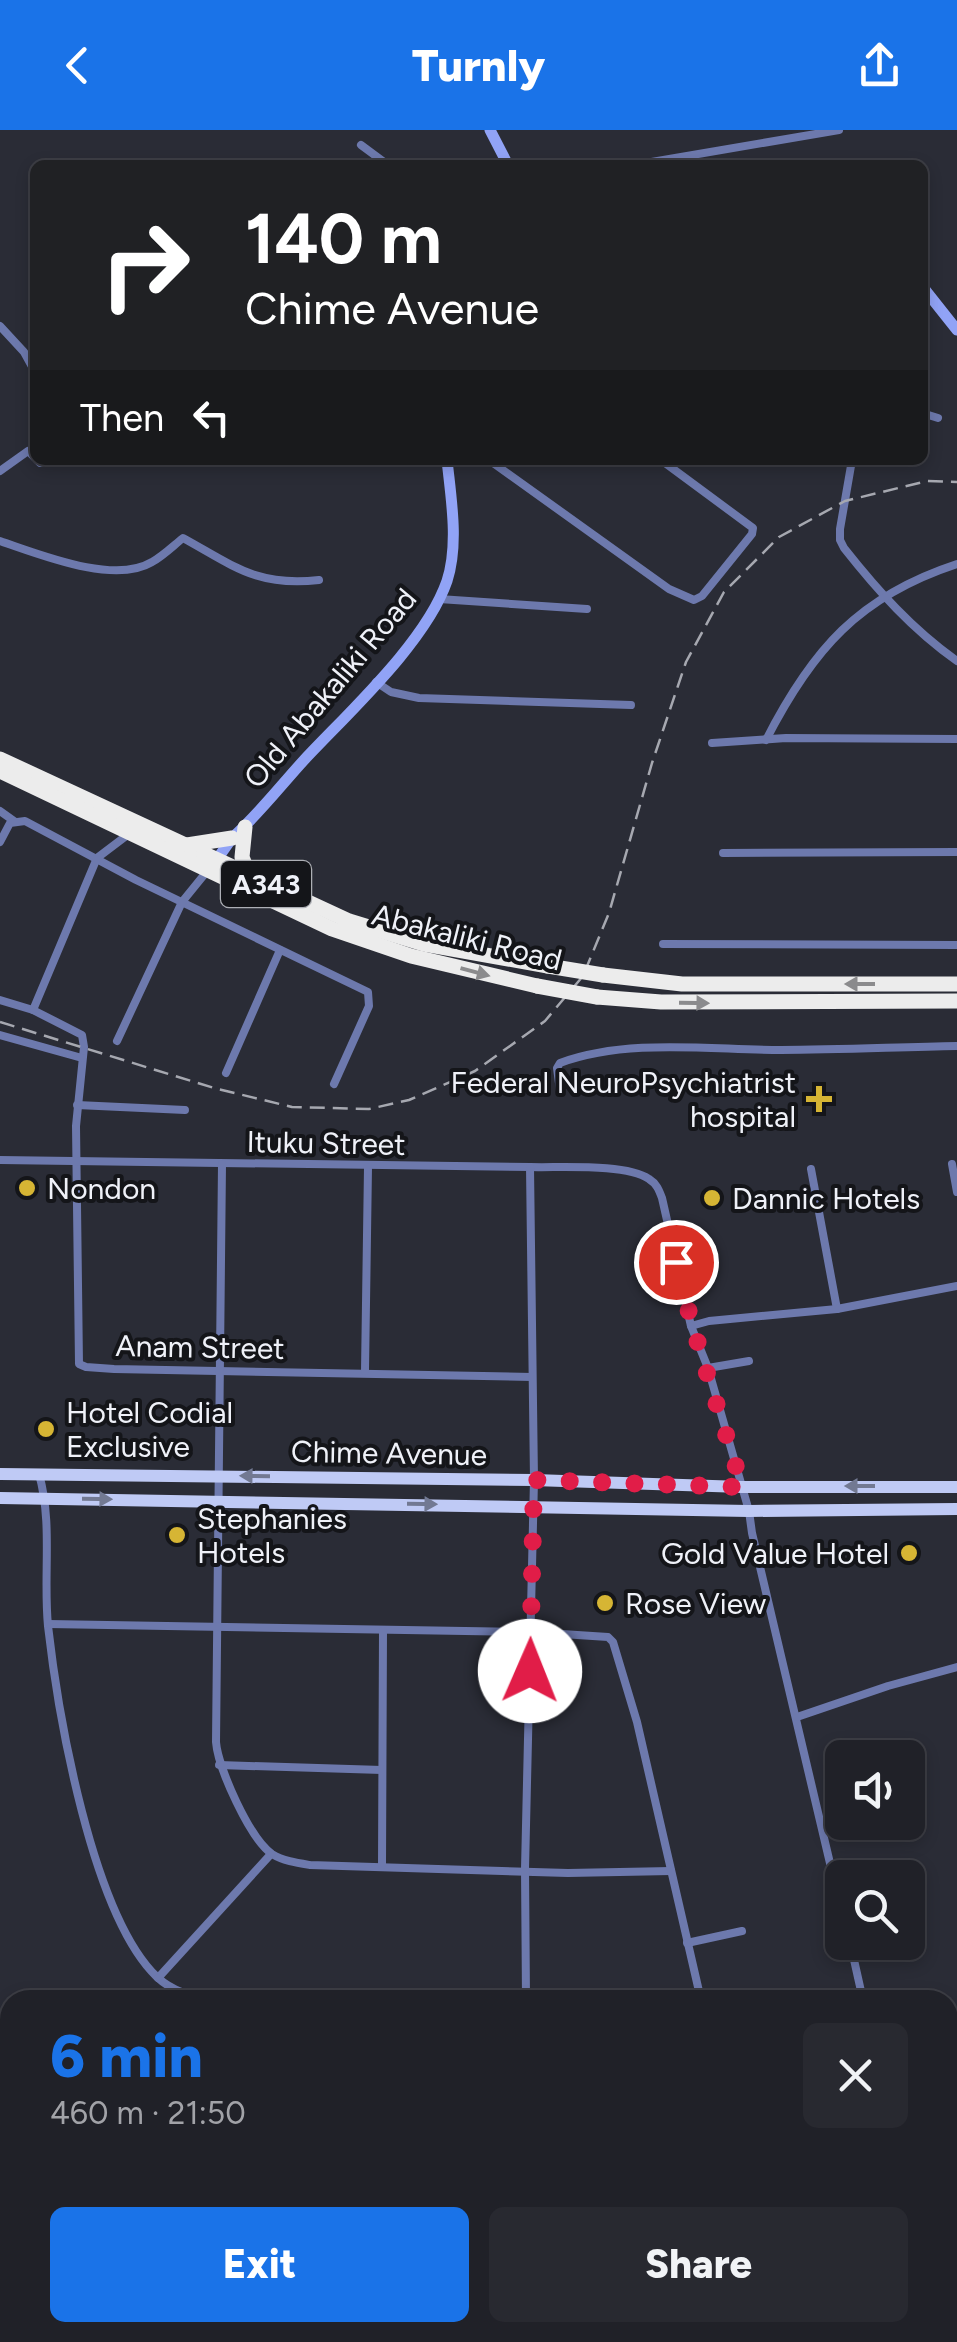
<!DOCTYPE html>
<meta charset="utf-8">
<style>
:root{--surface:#202128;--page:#282930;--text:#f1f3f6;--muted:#a2a3a8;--line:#3d3e45;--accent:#1a73e8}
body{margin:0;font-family:Figtree,sans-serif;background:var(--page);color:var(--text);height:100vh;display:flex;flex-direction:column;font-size:38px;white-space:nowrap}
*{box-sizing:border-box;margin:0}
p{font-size:32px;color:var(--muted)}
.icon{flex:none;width:55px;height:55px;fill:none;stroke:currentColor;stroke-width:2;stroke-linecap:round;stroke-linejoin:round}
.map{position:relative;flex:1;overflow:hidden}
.panel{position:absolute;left:0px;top:1860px;width:958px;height:352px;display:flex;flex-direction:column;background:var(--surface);border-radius:30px 30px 0 0;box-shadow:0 5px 15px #0003,0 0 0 2px var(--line)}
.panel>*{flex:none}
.top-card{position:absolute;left:30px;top:30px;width:898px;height:305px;border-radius:15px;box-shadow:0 5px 15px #0003,0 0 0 2px var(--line);background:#202124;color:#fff;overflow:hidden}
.fabs{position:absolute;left:825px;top:1610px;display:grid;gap:20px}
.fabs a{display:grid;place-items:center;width:100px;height:100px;border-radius:15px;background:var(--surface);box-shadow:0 5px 15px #0003,0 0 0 2px var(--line);font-size:50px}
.pin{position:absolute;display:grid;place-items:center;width:85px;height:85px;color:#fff;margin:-42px;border:5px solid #fff;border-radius:50%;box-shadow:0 2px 10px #0007}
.me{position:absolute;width:110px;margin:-55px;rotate:1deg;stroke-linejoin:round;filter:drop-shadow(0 0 8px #0008)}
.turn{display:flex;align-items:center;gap:35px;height:210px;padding:0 50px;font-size:45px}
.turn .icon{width:130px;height:130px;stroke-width:2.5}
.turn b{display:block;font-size:70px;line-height:85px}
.then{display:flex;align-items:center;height:95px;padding:0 50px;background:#0003;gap:20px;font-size:38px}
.round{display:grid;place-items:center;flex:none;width:105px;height:105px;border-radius:15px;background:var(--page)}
.head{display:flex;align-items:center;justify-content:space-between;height:170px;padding:0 50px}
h1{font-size:60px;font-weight:800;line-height:75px;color:var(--accent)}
.primary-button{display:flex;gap:20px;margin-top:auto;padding:20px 50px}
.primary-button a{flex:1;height:115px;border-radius:15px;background:var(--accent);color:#fff;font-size:40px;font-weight:800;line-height:115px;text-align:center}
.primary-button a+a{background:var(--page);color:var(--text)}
header{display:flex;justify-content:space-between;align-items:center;height:130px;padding:0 50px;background:var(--accent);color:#fff;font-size:45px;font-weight:800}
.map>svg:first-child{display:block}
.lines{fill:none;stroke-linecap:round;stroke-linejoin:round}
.stream{stroke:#4f487a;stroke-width:2.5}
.street{stroke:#6d79ad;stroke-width:8}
.secondary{stroke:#91a3f6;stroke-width:11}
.primary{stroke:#bfcaf5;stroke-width:12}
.highway{stroke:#ececec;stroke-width:15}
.rail{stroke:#a6a8b0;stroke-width:2.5;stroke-dasharray:15 8;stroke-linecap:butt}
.highway-bridge{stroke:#ececec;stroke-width:15}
.oneway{fill:#8b8b8d}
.oneway2{fill:#727992}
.route{stroke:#e11d48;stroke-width:18;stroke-dasharray:0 32.4}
.poi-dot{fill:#d6b534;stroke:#141519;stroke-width:4}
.labels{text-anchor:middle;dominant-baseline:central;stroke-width:8;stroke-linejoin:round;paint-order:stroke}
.shield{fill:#141519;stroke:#adafb5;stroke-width:2.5}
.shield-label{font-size:28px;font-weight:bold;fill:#eff1f8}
.street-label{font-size:30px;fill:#eff1f8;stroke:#141519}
.poi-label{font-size:30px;fill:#eff1f8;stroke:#141519;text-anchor:start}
</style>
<header><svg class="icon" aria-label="back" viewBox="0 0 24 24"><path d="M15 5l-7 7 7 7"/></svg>Turnly<svg class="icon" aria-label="share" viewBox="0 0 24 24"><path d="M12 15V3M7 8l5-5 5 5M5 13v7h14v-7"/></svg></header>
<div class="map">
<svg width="957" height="2212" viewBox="0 0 957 2212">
<rect width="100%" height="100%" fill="#2a2c36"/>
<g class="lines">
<!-- stream -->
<g class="stream">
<path d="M 948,1976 L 957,1976"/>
<path d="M 0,2148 L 10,2154"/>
</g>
<!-- street -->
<g class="street">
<path d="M 361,15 L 388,35"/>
<path d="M 634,35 L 839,0"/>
<path d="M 0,196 L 24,222 L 35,242"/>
<path d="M 922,283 L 938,288"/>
<path d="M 37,330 L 40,333 L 48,330"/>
<path d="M 489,330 L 669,459 L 694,470 L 702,466 L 752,404 L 753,398 L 661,330"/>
<path d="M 852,330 L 840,399 L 840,410 L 844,418 C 878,461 912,499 957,531"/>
<path d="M 781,332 L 781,330"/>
<path d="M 0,341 L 28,321 L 35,328"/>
<path d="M 0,411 C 39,424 114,455 152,432 C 163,426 173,416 183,408 C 234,436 257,457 319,450"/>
<path d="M 439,469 L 587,479"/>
<path d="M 376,552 L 391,562 L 419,568 L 631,575"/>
<path d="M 766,610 C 812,520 859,466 957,434"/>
<path d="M 712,613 L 786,608 L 957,609"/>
<path d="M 0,681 L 14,691"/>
<path d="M 0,712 L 10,693 L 25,691 L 136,750 L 368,862 L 369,876 L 334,954"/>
<path d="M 723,723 L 957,722"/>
<path d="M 663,814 L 957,815"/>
<path d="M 0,870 L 33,880 L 82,905 L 84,917 L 76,996 L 79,1234 L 86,1237 L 114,1239 L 532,1247"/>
<path d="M 33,880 L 97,728 L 130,703"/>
<path d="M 0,905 L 82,928"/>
<path d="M 117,911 L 182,772 L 208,740"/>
<path d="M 226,943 L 280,820"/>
<path d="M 560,961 L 557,938 L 560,933 C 628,908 710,920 781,920 C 839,920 898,917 957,916"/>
<path d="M 77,975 L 185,980"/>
<path d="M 0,1030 L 530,1037 C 559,1038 626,1033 649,1049 C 657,1054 659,1060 662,1068 L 691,1196 L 708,1238 L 749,1381 L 752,1403 L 842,1784"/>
<path d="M 222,1034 L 216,1612 C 218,1638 250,1709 272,1724 C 283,1731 297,1733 310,1735 L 568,1743 L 671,1741"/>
<path d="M 952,1034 L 957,1062"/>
<path d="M 811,1039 L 837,1179"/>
<path d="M 691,1196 L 709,1191 L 837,1179 L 957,1156"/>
<path d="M 708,1238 L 749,1231"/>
<path d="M 365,1241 L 368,1037"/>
<path d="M 39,1344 C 53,1394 43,1445 48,1496 C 58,1584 92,1785 157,1847 C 173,1862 191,1866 212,1870"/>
<path d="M 48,1494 L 531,1502 L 608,1507 L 613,1512 L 637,1592 L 701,1870"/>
<path d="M 797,1587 L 888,1556 L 957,1537"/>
<path d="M 219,1635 L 382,1640"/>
<path d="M 382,1735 L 383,1501"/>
<path d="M 908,1804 L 918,1796 L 915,1775"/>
<path d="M 850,1812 L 863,1870"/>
<path d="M 687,1813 L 742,1801"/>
<path d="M 851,1819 L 876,1812"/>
<path d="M 158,1848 L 271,1724"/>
<path d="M 526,1870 L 525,1739 L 534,1350 L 530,1037"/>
<path d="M 948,1894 L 957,1891"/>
<path d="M 4,2043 L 3,2094 L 10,2098"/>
<path d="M 948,2152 L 957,2149"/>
<path d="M 394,2212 L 396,2202"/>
<path d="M 816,2212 L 835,2202"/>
</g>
<!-- secondary -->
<g class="secondary">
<path d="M 490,0 L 508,35"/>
<path d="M 922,156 L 957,200"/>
<path d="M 213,735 L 232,708 C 259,684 281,655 305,629 C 349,582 426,512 447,451 C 459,414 451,368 447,330"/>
</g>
<!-- primary -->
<g class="primary">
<path d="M 0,1344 L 534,1350 L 742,1357 L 957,1357"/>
<path d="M 0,1368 L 749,1381 L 957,1379"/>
</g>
<!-- highway -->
<g class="highway">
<path d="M 0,629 L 349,791 L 424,814 L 548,836"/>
<path d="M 0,641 L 332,799 L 411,826 L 537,856"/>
<path d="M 245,697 L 242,727 L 250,747"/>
<path d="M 187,715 L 232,708"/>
<path d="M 603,845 L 682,854 L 957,854"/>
<path d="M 597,867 L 661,872 L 957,871"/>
</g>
<!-- rail -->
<path class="rail" d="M 0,892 L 214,958 L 292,977 L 369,979 L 409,970 L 475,941 L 545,891 L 583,846 L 609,783 L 652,633 L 686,532 L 724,462 L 779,407 L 845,371 L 927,351 L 957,352"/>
<!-- highway-bridge -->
<g class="highway-bridge">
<path d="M 548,836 L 603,845"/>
<path d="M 537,856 L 597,867"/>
</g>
</g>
<!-- one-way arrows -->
<defs><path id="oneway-solid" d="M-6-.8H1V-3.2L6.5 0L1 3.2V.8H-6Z" transform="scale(2.5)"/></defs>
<g class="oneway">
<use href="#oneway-solid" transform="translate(475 842) rotate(15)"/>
<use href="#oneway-solid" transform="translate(860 854) rotate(180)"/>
<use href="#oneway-solid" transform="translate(694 873) rotate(1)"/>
</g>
<g class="oneway2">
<use href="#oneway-solid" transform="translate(255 1346) rotate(-179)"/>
<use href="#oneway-solid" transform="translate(860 1356) rotate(180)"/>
<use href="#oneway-solid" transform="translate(97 1369) rotate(1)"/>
<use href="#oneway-solid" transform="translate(422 1374) rotate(1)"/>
</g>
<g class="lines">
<!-- route -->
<path class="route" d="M 530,1541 L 534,1350 L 742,1357 C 720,1282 694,1208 676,1132"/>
</g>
<!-- markers -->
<g class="poi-dot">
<path d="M814 954h10v10h10v10h-10v10h-10v-10h-10v-10h10z"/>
<circle cx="27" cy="1058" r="10"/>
<circle cx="712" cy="1068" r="10"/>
<circle cx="46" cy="1299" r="10"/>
<circle cx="177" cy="1405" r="10"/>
<circle cx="909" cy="1423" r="10"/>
<circle cx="605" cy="1473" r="10"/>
</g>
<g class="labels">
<!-- shield labels -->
<rect class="shield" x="221" y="731" width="90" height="46" rx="8"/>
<g class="shield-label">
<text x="266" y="754">A343</text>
</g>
<!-- street labels -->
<g class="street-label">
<text transform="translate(330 558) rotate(-50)">Old Abakaliki Road</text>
<text transform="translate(467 807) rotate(14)">Abakaliki Road</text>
<text transform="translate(326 1013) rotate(1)">Ituku Street</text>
<text transform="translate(200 1217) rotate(1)">Anam Street</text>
<text transform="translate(389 1323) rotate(1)">Chime Avenue</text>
</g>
<!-- poi labels -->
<g class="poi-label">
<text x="796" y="952" text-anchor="end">Federal NeuroPsychiatrist<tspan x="796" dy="34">hospital</tspan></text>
<text x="47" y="1058">Nondon</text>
<text x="732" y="1068">Dannic Hotels</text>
<text x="66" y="1282">Hotel Codial<tspan x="66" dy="34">Exclusive</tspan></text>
<text x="197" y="1388">Stephanies<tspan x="197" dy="34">Hotels</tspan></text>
<text x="889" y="1423" text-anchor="end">Gold Value Hotel</text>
<text x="625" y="1473">Rose View</text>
</g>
</g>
</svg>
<div class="fabs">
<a><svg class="icon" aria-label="sound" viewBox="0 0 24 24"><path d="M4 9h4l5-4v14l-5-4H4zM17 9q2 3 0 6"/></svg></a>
<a><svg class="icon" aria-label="search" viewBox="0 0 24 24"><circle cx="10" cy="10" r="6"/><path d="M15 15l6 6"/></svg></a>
</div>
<div class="pin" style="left:676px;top:1132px;background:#d93025"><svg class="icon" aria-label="arrive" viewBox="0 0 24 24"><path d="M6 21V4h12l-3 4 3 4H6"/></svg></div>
<svg class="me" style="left:530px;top:1541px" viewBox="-20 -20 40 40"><circle r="19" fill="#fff"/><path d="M0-13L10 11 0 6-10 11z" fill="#e11d48"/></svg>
<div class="top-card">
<div class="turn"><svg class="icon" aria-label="right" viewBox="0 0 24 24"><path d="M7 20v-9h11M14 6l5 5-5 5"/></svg><div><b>140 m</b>Chime Avenue</div></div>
<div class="then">Then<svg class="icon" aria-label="left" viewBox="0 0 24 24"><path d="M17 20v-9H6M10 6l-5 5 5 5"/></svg></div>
</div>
<section class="panel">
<div class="head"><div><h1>6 min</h1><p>460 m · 21:50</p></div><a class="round"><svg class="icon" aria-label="close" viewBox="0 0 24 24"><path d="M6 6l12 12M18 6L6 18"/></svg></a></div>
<div class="primary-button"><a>Exit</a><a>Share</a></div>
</section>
</div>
